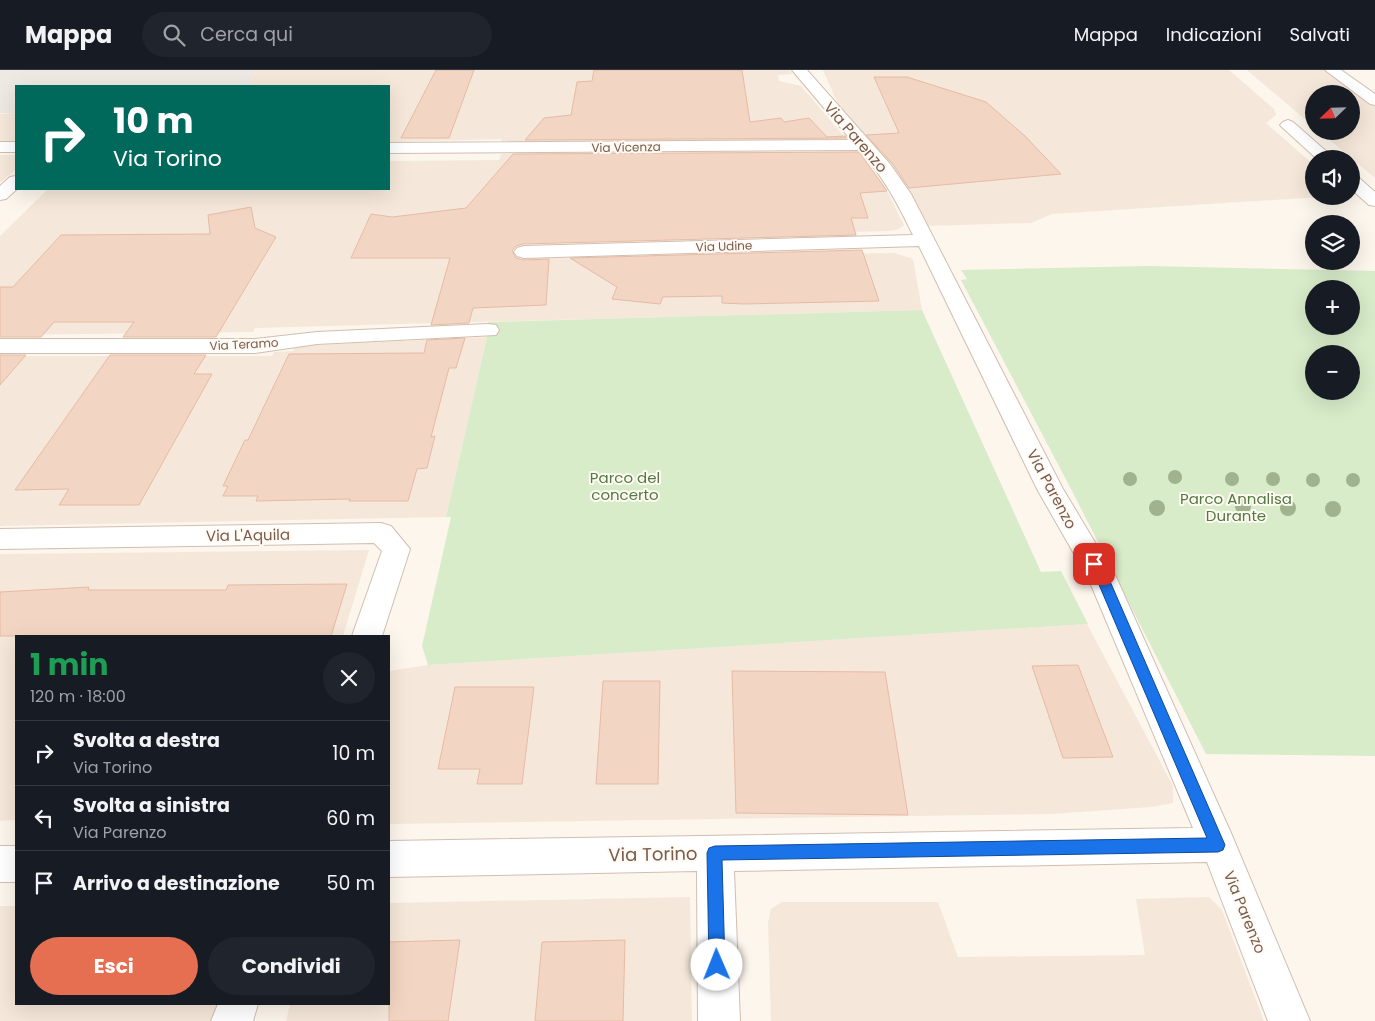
<!DOCTYPE html>
<html lang="it">
<meta charset="utf-8">
<style>
:root{--surface:#171b24;--page:#20242c;--text:#f1f3f6;--muted:#9ea1a6;--line:#363941;--accent:#e76f51}
body{margin:0;font-family:Poppins,sans-serif;background:var(--page);color:var(--text);height:100vh;display:flex;flex-direction:column;font-size:19px;white-space:nowrap}
*{box-sizing:border-box;margin:0}
p{font-size:16px;color:var(--muted)}
.icon{flex:none;width:28px;height:28px;fill:none;stroke:currentColor;stroke-width:2;stroke-linecap:round;stroke-linejoin:round}
.map{position:relative;flex:1;overflow:hidden}
.panel{position:absolute;left:15px;top:565px;width:375px;height:370px;display:flex;flex-direction:column;background:var(--surface);border-radius:0px;box-shadow:0 5px 20px #0002}
.panel>*{flex:none}
.banner{position:absolute;left:15px;top:15px;width:375px;height:105px;border-radius:0px;box-shadow:0 5px 20px #0002;background:#00695c;color:#fff;overflow:hidden}
.needle{width:32px;rotate:247deg}
.controls{position:absolute;left:1305px;top:15px;display:grid;gap:10px}
.controls a{display:grid;place-items:center;width:55px;height:55px;border-radius:50%;background:var(--surface);box-shadow:0 5px 20px #0002;font-size:25px}
.pin{position:absolute;display:grid;place-items:center;width:42px;height:42px;color:#fff;margin:-21px;border-radius:10px;box-shadow:0 2px 8px #0006}
.me{position:absolute;width:55px;margin:-28px;rotate:359deg;stroke-linejoin:round;filter:drop-shadow(0 0 4px #0008)}
.turn{display:flex;align-items:center;gap:18px;height:105px;padding:0 15px;font-size:22px}
.turn .icon{width:65px;height:65px;stroke-width:2.5}
.turn b{display:block;font-size:35px;line-height:42px}
.round{display:grid;place-items:center;flex:none;width:52px;height:52px;border-radius:26px;background:var(--page)}
.summary{display:flex;align-items:center;justify-content:space-between;height:85px;padding:0 15px}
h1{font-size:30px;font-weight:700;line-height:38px;color:#1e9e55}
.action{display:flex;gap:10px;margin-top:auto;padding:10px 15px}
.action a{flex:1;height:58px;border-radius:30px;background:var(--accent);color:#fff;font-size:20px;font-weight:700;line-height:58px;text-align:center}
.action a+a{background:var(--page);color:var(--text)}
ul{padding:0;list-style:none}
li{display:flex;align-items:center;gap:15px;height:65px;padding:0 15px;border-top:1px solid var(--line)}
li div{flex:1}
li b{display:block;font-size:19px}
li em{font-style:normal}
header{display:flex;align-items:center;gap:30px;box-sizing:border-box;height:70px;padding:0 25px;background:var(--surface);border-bottom:1px solid var(--line)}
header strong{font-size:24px}
nav{display:flex;gap:28px;margin-inline-start:auto;font-size:18px}
.search{width:350px;height:45px;background:var(--page);display:flex;align-items:center;gap:12px;box-sizing:border-box;padding:0 18px;border-radius:28px;color:var(--muted);font-size:19px}
.map>svg:first-child{display:block}
.residential{fill:#f5e8da}
.industrial{fill:#efe9e4}
.green{fill:#d8ecc9;fill-rule:evenodd}
.building{fill:#f3d5c3;stroke:#e6bba3}
.lines{fill:none;stroke-linecap:round;stroke-linejoin:round}
.minor-casing{stroke:#d1beb0;stroke-width:2}
.minor{fill:#fff;fill-rule:evenodd}
.tree{fill:#a0b28e}
.route{fill:#1a73e8;stroke:#114b97}
.labels{text-anchor:middle;dominant-baseline:central;stroke-width:4;stroke-linejoin:round;paint-order:stroke}
.far-street-label{font-size:12px;fill:#7a5c4d;stroke:#fffaf3}
.street-label{font-size:15px;fill:#7a5c4d;stroke:#fffaf3}
.park-label{font-size:15px;fill:#537a41;stroke:#fffaf3}
.near-street-label{font-size:18px;fill:#7a5c4d;stroke:#fffaf3}
</style>
<header>
<strong>Mappa</strong>
<div class="search"><svg class="icon" aria-label="search" viewBox="0 0 24 24"><circle cx="10" cy="10" r="6"/><path d="M15 15l6 6"/></svg>Cerca qui</div>
<nav><a>Mappa</a><a>Indicazioni</a><a>Salvati</a></nav>
</header>
<div class="map">
<svg width="1375" height="951" viewBox="0 0 1375 951">
<rect width="100%" height="100%" fill="#fdf6ec"/>
<!-- residential -->
<g class="residential">
<path d="M 257,0 L 789,0 L 793,4 L 778,5 L 779,11 L 801,16 L 848,71 L 502,73 L 501,69 L 389,72 L 389,16 L 248,16 Z"/>
<path d="M 823,0 L 1229,0 L 1274,39 L 1276,45 L 1266,53 L 1314,95 L 1314,126 L 1336,126 L 1052,144 L 1031,153 L 925,156 L 840,39 Z"/>
<path d="M 1247,0 L 1329,0 L 1375,34 L 1375,108 L 1319,61 L 1351,61 L 1351,24 L 1314,24 L 1314,57 Z"/>
<path d="M 16,43 L 16,73 L 0,73 L 0,44 Z"/>
<path d="M 858,82 L 882,111 L 904,155 L 899,159 L 889,161 L 528,171 L 476,168 L 518,189 L 895,183 L 913,189 L 922,240 L 255,258 L 253,262 L 0,265 L 0,166 L 48,119 L 389,119 L 389,91 L 499,90 L 501,84 Z"/>
<path d="M 0,85 L 16,85 L 16,99 L 0,113 Z"/>
<path d="M 487,267 L 446,447 L 0,456 L 0,286 L 272,286 L 274,282 L 293,281 L 295,276 Z"/>
<path d="M 369,480 L 343,566 L 16,566 L 16,750 L 0,751 L 0,484 Z"/>
<path d="M 1087,554 L 1173,716 L 1173,733 L 1152,737 L 1051,744 L 389,754 L 389,601 L 428,595 Z"/>
<path d="M 690,827 L 692,951 L 286,951 L 290,934 L 389,934 L 389,833 Z"/>
<path d="M 1209,827 L 1222,840 L 1264,951 L 771,951 L 768,853 L 771,839 L 782,832 L 938,832 L 958,887 L 1145,885 L 1136,829 Z"/>
<path d="M 0,836 L 16,836 L 16,934 L 218,934 L 213,951 L 0,951 Z"/>
</g>
<!-- industrial -->
<path class="industrial" d="M 0,0 L 257,0 L 248,16 L 16,16 L 16,43 L 0,43 Z"/>
<!-- green -->
<g class="green">
<path d="M 1148,196 L 1375,201 L 1375,686 L 1206,684 L 1072,421 L 961,210 L 967,209 L 961,200 ZM 1314,219 L 1351,219 L 1351,256 L 1314,256 ZM 1314,284 L 1351,284 L 1351,321 L 1314,321 Z"/>
<path d="M 922,240 L 1041,502 L 1061,501 L 1088,554 L 428,595 L 422,576 L 451,447 L 446,447 L 487,267 L 488,252 Z"/>
</g>
<!-- building -->
<g class="building">
<path d="M 436,0 L 474,0 L 449,68 L 401,68 Z"/>
<path d="M 594,0 L 742,0 L 750,52 L 781,48 L 784,52 L 809,48 L 827,67 L 845,66 L 847,68 L 525,70 L 544,48 L 571,45 L 577,12 L 592,11 Z"/>
<path d="M 874,7 L 907,7 L 986,32 L 1025,66 L 1061,104 L 909,118 L 892,93 L 866,65 L 899,63 Z"/>
<path d="M 859,82 L 887,121 L 860,123 L 868,148 L 851,148 L 856,165 L 523,174 L 516,176 L 512,181 L 516,188 L 524,190 L 549,189 L 546,235 L 473,238 L 469,253 L 431,255 L 450,188 L 351,188 L 371,144 L 392,147 L 466,138 L 513,84 Z"/>
<path d="M 251,137 L 255,158 L 276,167 L 216,267 L 123,267 L 134,252 L 54,252 L 41,267 L 0,267 L 0,217 L 13,217 L 61,165 L 210,164 L 208,145 Z"/>
<path d="M 862,180 L 879,231 L 744,234 L 722,233 L 722,226 L 663,227 L 660,234 L 612,229 L 617,217 L 570,188 Z"/>
<path d="M 465,268 L 456,298 L 449,298 L 431,367 L 435,366 L 427,398 L 417,399 L 408,431 L 349,431 L 350,429 L 256,431 L 258,426 L 223,426 L 228,416 L 223,416 L 245,370 L 248,370 L 289,284 L 424,283 L 427,270 Z"/>
<path d="M 0,285 L 26,285 L 0,315 Z"/>
<path d="M 110,285 L 206,285 L 194,304 L 212,304 L 139,435 L 59,435 L 69,419 L 15,420 Z"/>
<path d="M 347,514 L 331,566 L 0,566 L 0,522 L 89,517 L 88,520 L 226,520 L 228,515 Z"/>
<path d="M 1078,595 L 1113,687 L 1063,688 L 1032,596 Z"/>
<path d="M 732,601 L 885,602 L 908,745 L 736,743 Z"/>
<path d="M 603,611 L 660,611 L 658,714 L 596,714 Z"/>
<path d="M 455,617 L 534,617 L 522,714 L 477,714 L 480,699 L 438,699 Z"/>
<path d="M 460,870 L 448,951 L 389,951 L 389,872 Z"/>
<path d="M 625,870 L 623,951 L 535,951 L 542,872 Z"/>
</g>
<g class="lines">
<defs>
<g id="minor">
<path d="M 792,0 L 807,0 L 890,94 L 911,124 L 1063,419 L 1117,509 L 1231,763 L 1310,951 L 1268,951 L 1207,792 L 734,801 L 740,951 L 698,951 L 697,801 L 389,807 L 389,771 L 1193,758 L 1089,510 L 1037,419 L 919,176 L 524,188 L 517,186 L 514,182 L 517,178 L 524,176 L 913,165 C 897,132 884,108 860,80 L 389,83 L 389,73 L 851,70 Z"/>
<path d="M 1325,0 L 1341,0 L 1375,24 L 1375,35 L 1370,34 Z"/>
<path d="M 1288,50 L 1293,52 L 1335,89 L 1317,89 L 1283,58 L 1280,55 L 1283,52 Z"/>
<rect x="0" y="72" width="16" height="10"/>
<path d="M 1351,105 L 1357,106 L 1375,122 L 1375,136 L 1369,135 L 1351,119 Z"/>
<path d="M 16,106 L 17,119 L 6,129 L 0,130 L 0,116 L 10,107 Z"/>
<path d="M 488,254 L 496,255 L 499,260 L 496,265 L 317,274 L 255,283 L 0,283 L 0,269 L 255,269 L 317,262 Z"/>
<path d="M 381,453 L 391,456 L 410,479 L 382,566 L 352,566 L 382,481 L 374,473 L 0,479 L 0,459 Z"/>
<rect x="0" y="776" width="16" height="36"/>
<path d="M 218,934 L 258,934 L 253,951 L 211,951 Z"/>
</g>
</defs>
<!-- minor casing -->
<use href="#minor" class="minor-casing"/>
<!-- minor -->
<use href="#minor" class="minor"/>
</g>
<!-- trees -->
<g class="tree">
<circle cx="1175" cy="407" r="7"/>
<circle cx="1130" cy="409" r="7"/>
<circle cx="1232" cy="409" r="7"/>
<circle cx="1273" cy="409" r="7"/>
<circle cx="1313" cy="410" r="7"/>
<circle cx="1353" cy="410" r="7"/>
<circle cx="1243" cy="436" r="8"/>
<circle cx="1157" cy="438" r="8"/>
<circle cx="1288" cy="438" r="8"/>
<circle cx="1333" cy="439" r="8"/>
</g>
<!-- route -->
<path class="route" d="M 1094,490 L 1098,491 L 1109,509 L 1225,775 L 1223,780 L 1218,782 L 722,790 L 725,895 L 723,901 L 717,903 L 711,901 L 709,895 L 707,783 L 709,778 L 715,776 L 1207,768 L 1097,510 L 1088,494 Z"/>
<g class="labels">
<!-- far-street labels -->
<g class="far-street-label">
<text transform="translate(626 77) rotate(-1)">Via Vicenza</text>
<text transform="translate(724 176) rotate(-2)">Via Udine</text>
<text transform="translate(244 274) rotate(-3)">Via Teramo</text>
</g>
<!-- street labels -->
<g class="street-label">
<text transform="translate(856 67) rotate(49)">Via Parenzo</text>
<text transform="translate(1052 419) rotate(62)">Via Parenzo</text>
<text transform="translate(248 465) rotate(-1)">Via L'Aquila</text>
<text transform="translate(1245 842) rotate(68)">Via Parenzo</text>
</g>
<!-- park labels -->
<g class="park-label">
<text x="625" y="407">Parco del<tspan x="625" dy="17">concerto</tspan></text>
<text x="1236" y="428">Parco Annalisa<tspan x="1236" dy="17">Durante</tspan></text>
</g>
<!-- near-street labels -->
<g class="near-street-label">
<text transform="translate(653 784) rotate(-1)">Via Torino</text>
</g>
</g>
</svg>
<div class="controls">
<a><svg class="needle" viewBox="-14 -14 28 28"><path d="M0-13l5 13h-10z" fill="#e53935"/><path d="M0 13l5-13h-10z" fill="#9ea1a6"/></svg></a>
<a><svg class="icon" aria-label="sound" viewBox="0 0 24 24"><path d="M4 9h4l5-4v14l-5-4H4zM17 9q2 3 0 6"/></svg></a>
<a><svg class="icon" aria-label="layers" viewBox="0 0 24 24"><path d="M12 4l9 5-9 5-9-5zM3 14l9 5 9-5"/></svg></a>
<a>+</a>
<a>−</a>
</div>
<div class="pin" style="left:1094px;top:494px;background:#d93025"><svg class="icon" aria-label="arrive" viewBox="0 0 24 24"><path d="M6 21V4h12l-3 4 3 4H6"/></svg></div>
<svg class="me" style="left:717px;top:895px" viewBox="-20 -20 40 40"><circle r="19" fill="#fff"/><path d="M0-13L10 11 0 6-10 11z" fill="#1a73e8"/></svg>
<div class="banner">
<div class="turn"><svg class="icon" aria-label="right" viewBox="0 0 24 24"><path d="M7 20v-9h11M14 6l5 5-5 5"/></svg><div><b>10 m</b>Via Torino</div></div>
</div>
<section class="panel">
<div class="summary"><div><h1>1 min</h1><p>120 m · 18:00</p></div><a class="round"><svg class="icon" aria-label="close" viewBox="0 0 24 24"><path d="M6 6l12 12M18 6L6 18"/></svg></a></div>
<ul>
<li><svg class="icon" aria-label="right" viewBox="0 0 24 24"><path d="M7 20v-9h11M14 6l5 5-5 5"/></svg><div><b>Svolta a destra</b><p>Via Torino</p></div><em>10 m</em></li>
<li><svg class="icon" aria-label="left" viewBox="0 0 24 24"><path d="M17 20v-9H6M10 6l-5 5 5 5"/></svg><div><b>Svolta a sinistra</b><p>Via Parenzo</p></div><em>60 m</em></li>
<li><svg class="icon" aria-label="arrive" viewBox="0 0 24 24"><path d="M6 21V4h12l-3 4 3 4H6"/></svg><div><b>Arrivo a destinazione</b></div><em>50 m</em></li>
</ul>
<div class="action"><a>Esci</a><a>Condividi</a></div>
</section>
</div>
